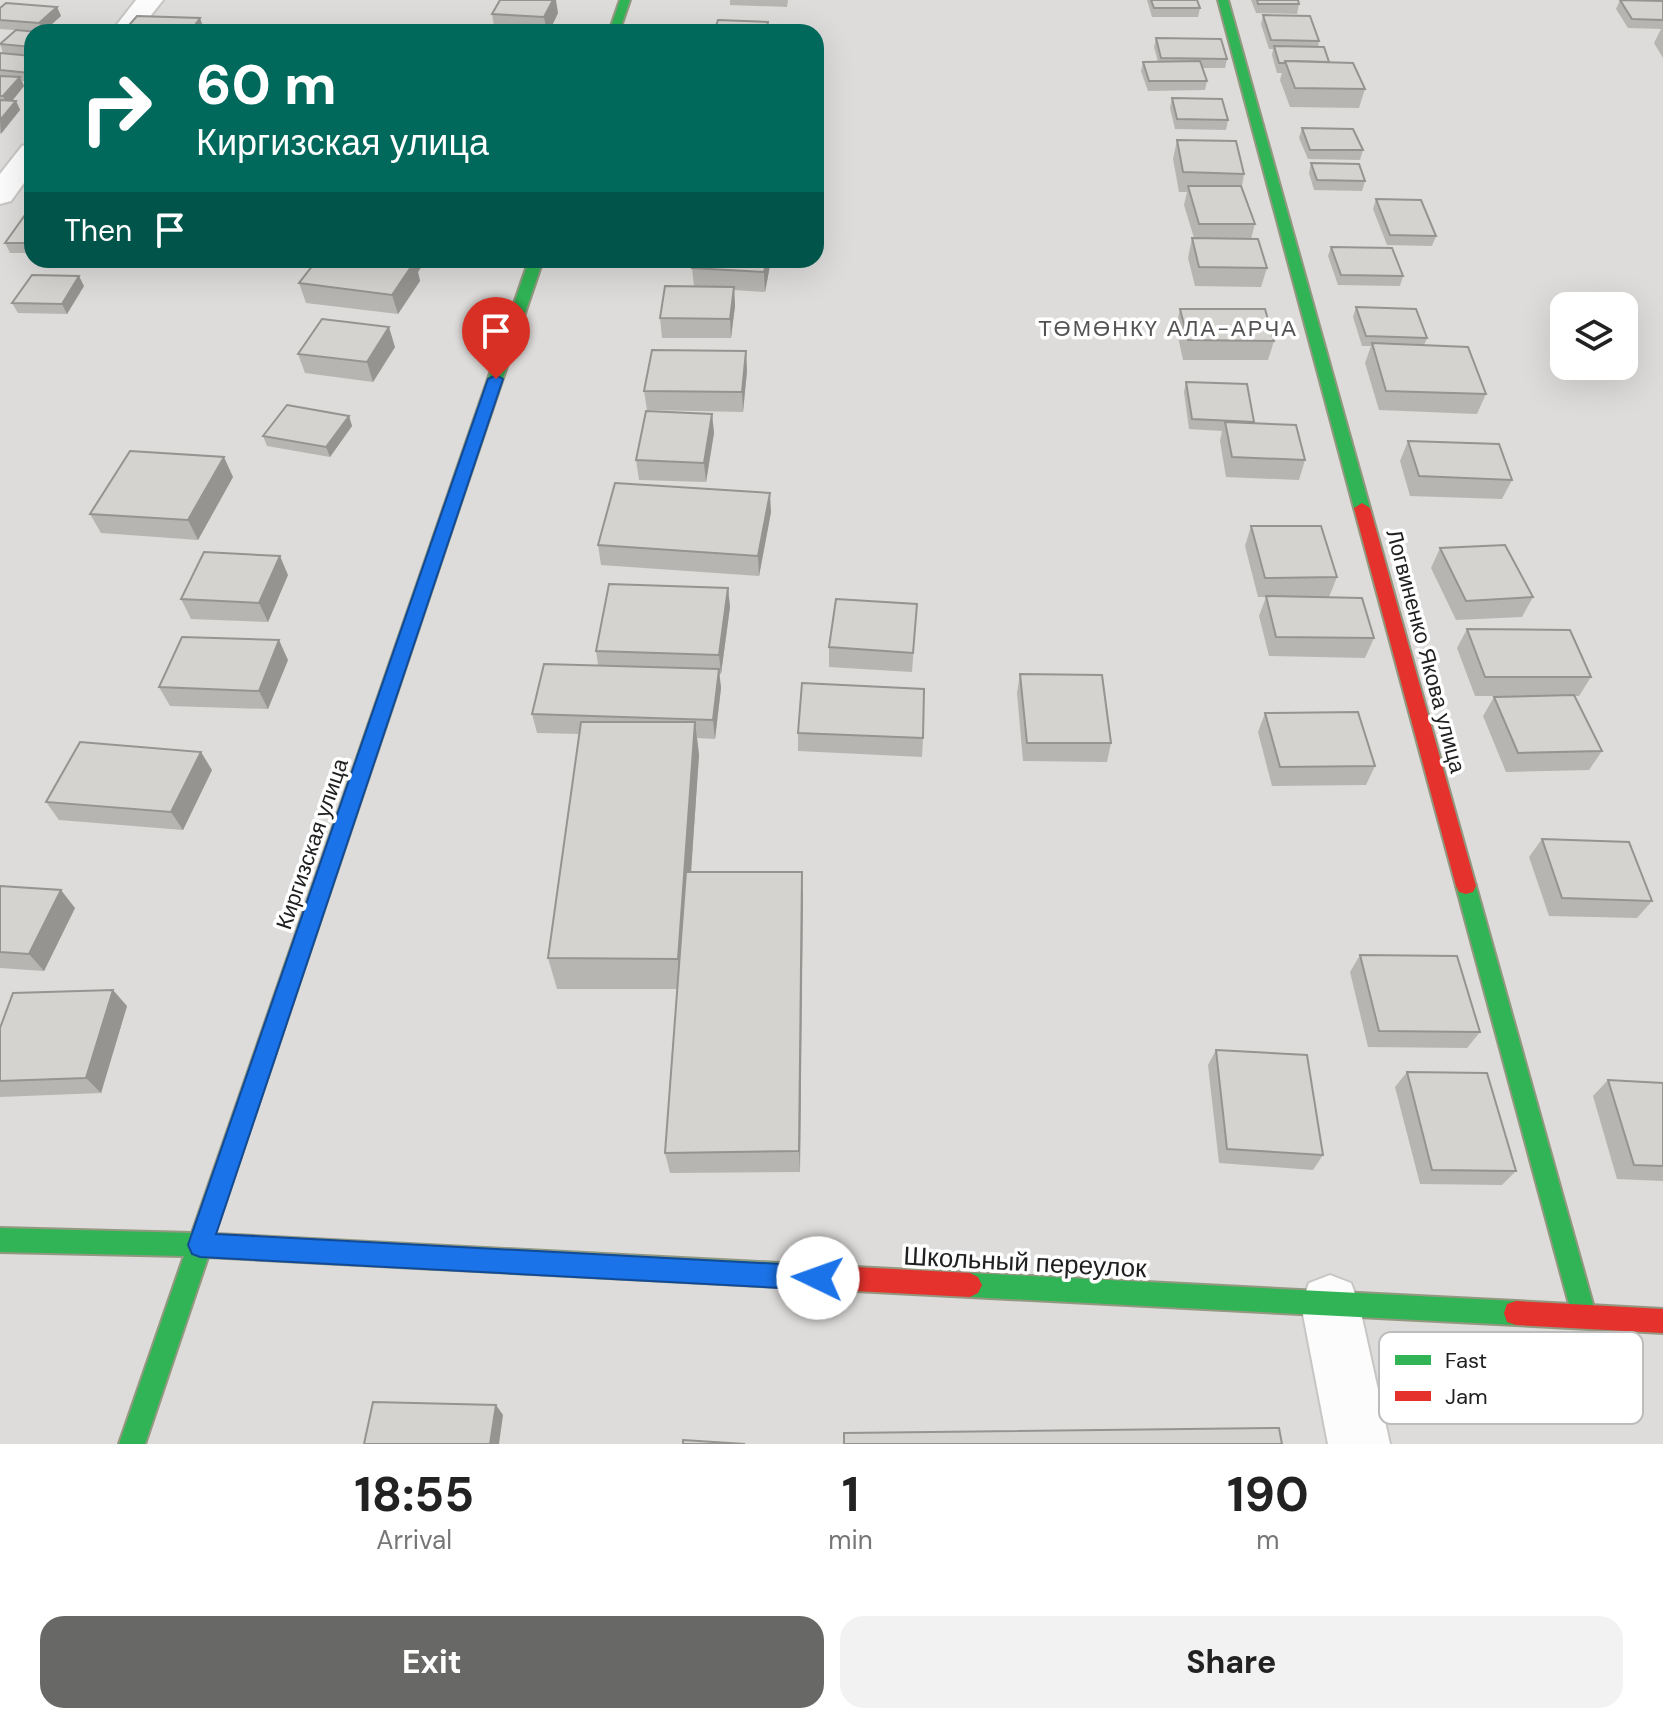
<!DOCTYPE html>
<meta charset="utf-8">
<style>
:root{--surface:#fff;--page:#f2f2f2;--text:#222;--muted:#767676;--accent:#686866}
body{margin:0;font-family:"DM Sans",sans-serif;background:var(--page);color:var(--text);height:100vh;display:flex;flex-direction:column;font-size:30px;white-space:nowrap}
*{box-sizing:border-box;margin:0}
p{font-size:26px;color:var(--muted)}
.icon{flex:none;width:44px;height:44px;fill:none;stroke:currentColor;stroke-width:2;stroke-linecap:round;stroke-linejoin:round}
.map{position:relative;height:1444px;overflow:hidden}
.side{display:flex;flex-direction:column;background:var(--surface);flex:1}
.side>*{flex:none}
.hud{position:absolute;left:24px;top:24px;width:800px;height:244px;border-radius:24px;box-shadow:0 8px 32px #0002;background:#00695c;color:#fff;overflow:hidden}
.buttons{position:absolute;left:1550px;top:292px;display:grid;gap:16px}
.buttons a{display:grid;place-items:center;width:88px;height:88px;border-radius:16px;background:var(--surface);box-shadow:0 8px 32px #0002;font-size:40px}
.pin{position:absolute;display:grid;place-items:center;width:68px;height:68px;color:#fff;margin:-82px -34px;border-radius:50% 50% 50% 0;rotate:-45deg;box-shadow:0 0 8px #0007}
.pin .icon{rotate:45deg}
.me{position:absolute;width:88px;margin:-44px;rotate:273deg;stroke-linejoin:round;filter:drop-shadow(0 0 6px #0008)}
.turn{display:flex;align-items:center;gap:28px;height:168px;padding:0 40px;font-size:36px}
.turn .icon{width:104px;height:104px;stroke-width:2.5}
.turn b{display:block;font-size:56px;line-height:68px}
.then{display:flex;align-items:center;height:76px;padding:0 40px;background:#0003;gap:16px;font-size:30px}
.eta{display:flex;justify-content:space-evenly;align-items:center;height:136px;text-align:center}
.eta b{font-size:48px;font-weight:700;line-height:56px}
.action{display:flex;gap:16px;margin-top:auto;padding:16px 40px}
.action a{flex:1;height:92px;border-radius:24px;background:var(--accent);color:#fff;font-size:32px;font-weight:700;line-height:92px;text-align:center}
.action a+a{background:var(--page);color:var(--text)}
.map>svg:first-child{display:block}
.residential{fill:#dddcda;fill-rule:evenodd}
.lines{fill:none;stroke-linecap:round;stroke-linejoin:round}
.street-casing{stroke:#c7c6c4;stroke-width:4}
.fast-casing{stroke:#939880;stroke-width:4}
.jam-casing{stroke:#939880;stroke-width:4}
.street{fill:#fcfcfc;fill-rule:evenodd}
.fast{fill:#30b455;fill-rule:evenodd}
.jam{fill:#e5322d;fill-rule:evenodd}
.wall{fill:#b7b5b2}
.shaded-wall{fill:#959491}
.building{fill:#d5d3cf;stroke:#959491;stroke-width:2}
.route{fill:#1a73e8;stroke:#114b97;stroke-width:2}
.labels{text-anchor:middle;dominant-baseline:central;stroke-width:7;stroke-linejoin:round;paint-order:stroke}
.far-quarter-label{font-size:22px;letter-spacing:2px;fill:#535353;stroke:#fff}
.street-label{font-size:22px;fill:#202020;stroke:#fff}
.near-street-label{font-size:26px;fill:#202020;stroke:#fff}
.key{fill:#fff;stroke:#bcbcbc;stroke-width:2}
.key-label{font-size:22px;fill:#202020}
</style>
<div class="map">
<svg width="1663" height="1444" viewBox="0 0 1663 1444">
<rect width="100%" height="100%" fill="#eeede8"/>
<!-- residential -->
<path class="residential" d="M 0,0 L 1663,0 L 1663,1444 L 0,1444 ZM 32,32 L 816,32 L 816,260 L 32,260 ZM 1564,306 L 1624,306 L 1624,366 L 1564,366 Z"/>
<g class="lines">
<defs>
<g id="street">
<path d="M 136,0 L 163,0 L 138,32 L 111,32 Z"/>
<path d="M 32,143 L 32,172 L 11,201 L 0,204 L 0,174 L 22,146 Z"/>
<path d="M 1330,1275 L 1351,1283 L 1359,1304 L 1390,1444 L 1328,1444 L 1301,1304 L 1309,1283 Z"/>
</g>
<g id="fast">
<path d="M 620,0 L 630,0 L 619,32 L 609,32 Z"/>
<path d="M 1218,0 L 1228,0 L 1370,508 L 1368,512 L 1362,513 L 1354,508 Z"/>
<path d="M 529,260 L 543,260 L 447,544 L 439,550 L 433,548 L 431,544 Z"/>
<path d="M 377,719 L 383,721 L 386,726 L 215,1234 L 779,1263 L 787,1267 L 791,1275 L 787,1283 L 779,1287 L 208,1257 L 145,1444 L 119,1444 L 184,1256 L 0,1252 L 0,1228 L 192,1233 L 368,726 L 371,721 Z"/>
<path d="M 1466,878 L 1473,880 L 1476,886 L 1596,1315 L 1593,1324 L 1584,1327 L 1575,1324 L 1572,1315 L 1456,886 L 1459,880 Z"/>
<path d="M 970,1273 L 1516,1301 L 1525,1304 L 1528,1313 L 1525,1322 L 1516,1325 L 970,1297 L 962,1293 L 958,1285 L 962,1277 Z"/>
</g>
<g id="jam">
<path d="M 1362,503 L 1370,508 L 1476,886 L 1473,892 L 1466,894 L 1459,892 L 1456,886 L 1354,508 Z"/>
<path d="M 439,538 L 447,544 L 386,726 L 383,731 L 371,731 L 368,726 L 431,544 Z"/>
<path d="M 779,1263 L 970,1273 L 978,1277 L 982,1285 L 978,1293 L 970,1297 L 779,1287 L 771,1283 L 767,1275 L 771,1267 Z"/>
<path d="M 1516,1301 L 1663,1309 L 1663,1333 L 1516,1325 L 1507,1322 L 1504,1313 L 1507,1304 Z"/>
</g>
</defs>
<!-- street casing -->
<use href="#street" class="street-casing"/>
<!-- fast casing -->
<use href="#fast" class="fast-casing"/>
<!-- jam casing -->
<use href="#jam" class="jam-casing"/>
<!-- street -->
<use href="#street" class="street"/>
<!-- fast -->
<use href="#fast" class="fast"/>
<!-- jam -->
<use href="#jam" class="jam"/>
</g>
<!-- wall -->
<g class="wall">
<path d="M 730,0 L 788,0 L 787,7 L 730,5 Z"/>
<path d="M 1147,0 L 1197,0 L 1200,8 L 1198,17 L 1152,17 Z"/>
<path d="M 1251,0 L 1298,0 L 1299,4 L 1297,14 L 1256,13 Z"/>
<path d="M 1620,0 L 1663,1 L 1663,58 L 1654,43 L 1661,29 L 1628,28 L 1616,9 Z"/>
<path d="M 57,7 L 61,16 L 43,32 L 0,29 L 0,8 Z"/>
<path d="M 558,13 L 549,32 L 495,32 L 492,14 Z"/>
<path d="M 1263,15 L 1319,41 L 1318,47 L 1329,62 L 1365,89 L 1359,108 L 1290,107 L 1280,80 L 1282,73 L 1277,73 L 1272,55 L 1273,49 L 1269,49 L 1261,24 Z"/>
<path d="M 32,32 L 32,82 L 22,81 L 24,86 L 12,101 L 16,101 L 20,110 L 0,134 L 0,53 L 3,53 L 0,44 Z"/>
<path d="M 1156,38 L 1227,59 L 1225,68 L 1202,68 L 1207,81 L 1205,90 L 1148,91 L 1141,71 L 1143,62 L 1158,62 L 1154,47 Z"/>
<path d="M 1172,98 L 1228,120 L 1226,130 L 1175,129 L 1170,108 Z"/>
<path d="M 1302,128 L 1363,150 L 1360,160 L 1308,159 L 1299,138 Z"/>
<path d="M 1177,140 L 1244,174 L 1242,186 L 1255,224 L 1251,239 L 1267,268 L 1261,287 L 1195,286 L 1188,258 L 1192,238 L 1194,238 L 1184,205 L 1187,192 L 1179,192 L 1173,159 Z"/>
<path d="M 1311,163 L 1365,181 L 1362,191 L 1314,190 L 1309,173 Z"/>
<path d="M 1376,199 L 1436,236 L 1432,246 L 1387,245 L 1373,209 Z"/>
<path d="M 32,208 L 32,253 L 10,253 L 5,243 Z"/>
<path d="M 1331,247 L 1403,276 L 1400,286 L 1338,285 L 1328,256 Z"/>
<path d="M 317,260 L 426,260 L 418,272 L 420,281 L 398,314 L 306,303 L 299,283 Z"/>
<path d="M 694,260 L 771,260 L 765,292 L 734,290 L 735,306 L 731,338 L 662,338 L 660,318 L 694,286 L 692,268 Z"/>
<path d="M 84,286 L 67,314 L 18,313 L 12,303 Z"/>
<path d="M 1356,307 L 1427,338 L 1424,345 L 1486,394 L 1477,414 L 1379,410 L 1365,363 L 1371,346 L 1362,346 L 1353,317 Z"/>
<path d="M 1180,309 L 1274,341 L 1268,360 L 1183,360 L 1176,328 Z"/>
<path d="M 395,347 L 373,382 L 305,373 L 298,354 Z"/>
<path d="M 746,351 L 747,371 L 743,412 L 647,410 L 644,391 Z"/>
<path d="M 1186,382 L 1254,423 L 1305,460 L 1299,480 L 1226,477 L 1220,441 L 1222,431 L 1189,429 L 1184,392 Z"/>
<path d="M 712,414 L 714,433 L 706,482 L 639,480 L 636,460 Z"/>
<path d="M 349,416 L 352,426 L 330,457 L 267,446 L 263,436 Z"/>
<path d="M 1408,441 L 1512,480 L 1502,499 L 1410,496 L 1400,461 Z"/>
<path d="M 233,477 L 198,540 L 101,533 L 90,514 Z"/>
<path d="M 771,512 L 759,576 L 601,565 L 598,545 Z"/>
<path d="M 1251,526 L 1337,577 L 1329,597 L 1295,597 L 1374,638 L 1365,658 L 1269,656 L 1259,616 L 1266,597 L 1258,597 L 1245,546 Z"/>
<path d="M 1440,548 L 1533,597 L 1522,617 L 1456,620 L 1431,568 Z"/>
<path d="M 288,575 L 268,622 L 191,619 L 181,599 Z"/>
<path d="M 728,588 L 730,607 L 721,674 L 719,674 L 721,688 L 715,739 L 697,738 L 699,755 L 691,872 L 802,872 L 800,1172 L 670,1173 L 665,1153 L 677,989 L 557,989 L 548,958 L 579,734 L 537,733 L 532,714 L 598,665 L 596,651 Z"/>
<path d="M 917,604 L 912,672 L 829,667 L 829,647 Z"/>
<path d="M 1467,629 L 1591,677 L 1579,696 L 1575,696 L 1602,751 L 1589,770 L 1506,772 L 1483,716 L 1494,697 L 1519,696 L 1475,696 L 1457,648 Z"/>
<path d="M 288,660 L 268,709 L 170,706 L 159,687 Z"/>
<path d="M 1020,674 L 1111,743 L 1107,762 L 1023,761 L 1017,693 Z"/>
<path d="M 1265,713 L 1375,766 L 1366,785 L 1272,786 L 1258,732 Z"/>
<path d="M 798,733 L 923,738 L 922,757 L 798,751 Z"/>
<path d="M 212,770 L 183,830 L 59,820 L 46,802 Z"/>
<path d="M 1542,839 L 1652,901 L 1637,918 L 1549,916 L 1529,857 Z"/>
<path d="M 0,886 L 75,908 L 44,971 L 0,968 Z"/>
<path d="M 1360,955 L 1480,1032 L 1467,1048 L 1368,1047 L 1350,972 Z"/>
<path d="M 127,1006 L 101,1093 L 0,1097 L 0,1028 Z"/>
<path d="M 1216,1050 L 1323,1155 L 1313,1170 L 1219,1163 L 1208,1065 Z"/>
<path d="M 1407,1072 L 1516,1171 L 1502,1185 L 1420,1184 L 1395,1087 Z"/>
<path d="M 1608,1080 L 1663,1083 L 1663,1181 L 1617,1179 L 1593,1096 Z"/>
</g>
<!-- shaded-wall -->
<g class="shaded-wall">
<path d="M 553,0 L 556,0 L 558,13 L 549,32 L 547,32 L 544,17 Z"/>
<path d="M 57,7 L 61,16 L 43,32 L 39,23 Z"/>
<path d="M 200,18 L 205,32 L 190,32 Z"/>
<path d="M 20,77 L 24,86 L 8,106 L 3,96 Z"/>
<path d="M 16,101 L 20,110 L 1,134 L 0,120 Z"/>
<path d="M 414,260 L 426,260 L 418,272 L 420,281 L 398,314 L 392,295 L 414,262 Z"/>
<path d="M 767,260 L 771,260 L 765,292 L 764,272 Z"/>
<path d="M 79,276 L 84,286 L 67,314 L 62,304 Z"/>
<path d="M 734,287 L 735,306 L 731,338 L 730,319 Z"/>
<path d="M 389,327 L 395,347 L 373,382 L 367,362 Z"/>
<path d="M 746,351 L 747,371 L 743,412 L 742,392 Z"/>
<path d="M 712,414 L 714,433 L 706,482 L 704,463 Z"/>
<path d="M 349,416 L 352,426 L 330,457 L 326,447 Z"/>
<path d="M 224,457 L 233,477 L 198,540 L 188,520 Z"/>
<path d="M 770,493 L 771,512 L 759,576 L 758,556 Z"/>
<path d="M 280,556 L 288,575 L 268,622 L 259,603 Z"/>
<path d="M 728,588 L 730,607 L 721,674 L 719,655 Z"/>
<path d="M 279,640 L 288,660 L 268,709 L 259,691 Z"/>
<path d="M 719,669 L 721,688 L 715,739 L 713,720 Z"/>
<path d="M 695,722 L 699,755 L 683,989 L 678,959 Z"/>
<path d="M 201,752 L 212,770 L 183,830 L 171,812 Z"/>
<path d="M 802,872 L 803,898 L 800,1172 L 799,1151 Z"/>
<path d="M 61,890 L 75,908 L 44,971 L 29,954 Z"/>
<path d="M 113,990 L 127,1006 L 101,1093 L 86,1078 Z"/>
<path d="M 496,1405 L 503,1415 L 499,1444 L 490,1444 Z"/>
</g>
<!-- building -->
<g class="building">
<path d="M 500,0 L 553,0 L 544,17 L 492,14 Z"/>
<path d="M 1151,0 L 1197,0 L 1200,8 L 1154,8 Z"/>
<path d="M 1257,0 L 1298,0 L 1299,4 L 1258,4 Z"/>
<path d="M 1620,0 L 1663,1 L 1663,20 L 1632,19 Z"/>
<path d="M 6,3 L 57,7 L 39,23 L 0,20 L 0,8 Z"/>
<path d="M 1263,15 L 1310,16 L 1319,41 L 1271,40 Z"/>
<path d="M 137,16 L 200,18 L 190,32 L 123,32 Z"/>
<path d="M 718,20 L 768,22 L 766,32 L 714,32 Z"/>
<path d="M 16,30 L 38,32 L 32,32 L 32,47 L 0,44 Z"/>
<path d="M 1156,38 L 1221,39 L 1227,59 L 1161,58 Z"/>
<path d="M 1274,46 L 1324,47 L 1329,62 L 1285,61 L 1285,63 L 1279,63 Z"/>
<path d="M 0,53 L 32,56 L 32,71 L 30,73 L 0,70 Z"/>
<path d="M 1200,61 L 1207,81 L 1149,81 L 1143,62 Z"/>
<path d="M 1285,61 L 1353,63 L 1365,89 L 1295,88 Z"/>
<path d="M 0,76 L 20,77 L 3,96 L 0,96 Z"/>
<path d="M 1172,98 L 1222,99 L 1228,120 L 1177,119 Z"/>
<path d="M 0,100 L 16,101 L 0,120 Z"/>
<path d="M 1302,128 L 1353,129 L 1363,150 L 1310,150 Z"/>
<path d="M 1177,140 L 1236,141 L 1244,174 L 1183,172 Z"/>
<path d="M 1311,163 L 1359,164 L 1365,181 L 1317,180 Z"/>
<path d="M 1188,186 L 1241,186 L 1255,224 L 1199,224 Z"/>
<path d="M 1376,199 L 1421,200 L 1436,236 L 1390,235 Z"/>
<path d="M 30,208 L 32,208 L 32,243 L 5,243 Z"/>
<path d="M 1192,238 L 1258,239 L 1267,268 L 1199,267 Z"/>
<path d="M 1331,247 L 1392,248 L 1403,276 L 1341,275 Z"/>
<path d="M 317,260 L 404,260 L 415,261 L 392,295 L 299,283 Z"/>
<path d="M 694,260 L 767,260 L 764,272 L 692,268 Z"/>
<path d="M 32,275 L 79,276 L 62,304 L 12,303 Z"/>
<path d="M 665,286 L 734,287 L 730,319 L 660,318 Z"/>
<path d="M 1356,307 L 1416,309 L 1427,338 L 1366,336 Z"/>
<path d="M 1180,309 L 1265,309 L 1274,341 L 1188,340 Z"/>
<path d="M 322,319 L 389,327 L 367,362 L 298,354 Z"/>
<path d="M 1372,343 L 1468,347 L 1486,394 L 1386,391 Z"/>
<path d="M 652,350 L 746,351 L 742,392 L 644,391 Z"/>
<path d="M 1186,382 L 1247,384 L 1254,422 L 1192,419 Z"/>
<path d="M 287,405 L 349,416 L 326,447 L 263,436 Z"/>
<path d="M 646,411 L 712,414 L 704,463 L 636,460 Z"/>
<path d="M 1225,422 L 1296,425 L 1305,460 L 1232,457 Z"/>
<path d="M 1408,441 L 1499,444 L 1512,480 L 1419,476 Z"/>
<path d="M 130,451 L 224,457 L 188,520 L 90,514 Z"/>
<path d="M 615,483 L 770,493 L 758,556 L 598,545 Z"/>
<path d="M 1251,526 L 1321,526 L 1337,577 L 1265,578 Z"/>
<path d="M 1505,545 L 1533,597 L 1466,601 L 1440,548 Z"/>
<path d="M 204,552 L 280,556 L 259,603 L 181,599 Z"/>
<path d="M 609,584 L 728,588 L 719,655 L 596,651 Z"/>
<path d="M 1266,596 L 1362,598 L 1374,638 L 1276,637 Z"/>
<path d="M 836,599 L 917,604 L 913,653 L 829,647 Z"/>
<path d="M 1467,629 L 1570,630 L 1591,677 L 1485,677 Z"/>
<path d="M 182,637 L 279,640 L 259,691 L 159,687 Z"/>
<path d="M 544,664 L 719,669 L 713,720 L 532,714 Z"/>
<path d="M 1020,674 L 1102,675 L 1111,743 L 1027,743 Z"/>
<path d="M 802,683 L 924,689 L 923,738 L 798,733 Z"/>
<path d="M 1574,695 L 1602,751 L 1518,753 L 1494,697 Z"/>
<path d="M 1358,712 L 1375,766 L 1280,767 L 1265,713 Z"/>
<path d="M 581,722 L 695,722 L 678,959 L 548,958 Z"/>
<path d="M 80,742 L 201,752 L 171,812 L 46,802 Z"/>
<path d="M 1542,839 L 1629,842 L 1652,901 L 1562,898 Z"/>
<path d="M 686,872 L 802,872 L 799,1151 L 665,1153 Z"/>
<path d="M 0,886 L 61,890 L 29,954 L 0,952 Z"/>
<path d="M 1360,955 L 1457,956 L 1480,1032 L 1379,1031 Z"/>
<path d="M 113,990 L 86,1078 L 0,1081 L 0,1028 L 13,993 Z"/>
<path d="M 1216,1050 L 1307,1055 L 1323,1155 L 1227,1149 Z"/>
<path d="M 1407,1072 L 1487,1073 L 1516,1171 L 1432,1170 Z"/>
<path d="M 1608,1080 L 1663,1083 L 1663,1166 L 1634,1165 Z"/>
<path d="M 373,1402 L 496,1405 L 490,1444 L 364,1444 Z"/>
<path d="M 1279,1428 L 1282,1444 L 844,1444 L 844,1433 Z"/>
<path d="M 683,1440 L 745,1444 L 683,1444 Z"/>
</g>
<!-- route -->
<path class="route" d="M 496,375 L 503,379 L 216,1234 L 818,1266 L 827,1269 L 830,1278 L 827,1286 L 818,1290 L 200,1257 L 192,1254 L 188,1245 L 488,379 Z"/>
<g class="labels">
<!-- far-quarter labels -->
<g class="far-quarter-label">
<text x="1168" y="328">ТӨМӨНКҮ АЛА-АРЧА</text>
</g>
<!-- street labels -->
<g class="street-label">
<text transform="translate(1426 651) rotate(75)">Логвиненко Якова улица</text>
<text transform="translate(312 844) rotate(-71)">Киргизская улица</text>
</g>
<!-- near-street labels -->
<g class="near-street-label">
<text transform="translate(1025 1262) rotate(3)">Школьный переулок</text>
</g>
</g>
<!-- legend -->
<rect x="1379" y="1332" width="264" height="92" rx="12" class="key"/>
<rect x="1395" y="1355" width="36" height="10" fill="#30b455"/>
<rect x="1395" y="1391" width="36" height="10" fill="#e5322d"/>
<g class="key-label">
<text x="1445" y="1368">Fast</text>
<text x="1445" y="1404">Jam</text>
</g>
</svg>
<div class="buttons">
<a><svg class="icon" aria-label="layers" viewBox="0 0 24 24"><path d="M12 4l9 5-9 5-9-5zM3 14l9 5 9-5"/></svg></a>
</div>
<div class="pin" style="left:496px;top:379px;background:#d93025"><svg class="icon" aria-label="arrive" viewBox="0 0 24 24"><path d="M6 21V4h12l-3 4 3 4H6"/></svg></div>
<svg class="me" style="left:818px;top:1278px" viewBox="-20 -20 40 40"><circle r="19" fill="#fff"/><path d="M0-13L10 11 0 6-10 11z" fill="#1a73e8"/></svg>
<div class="hud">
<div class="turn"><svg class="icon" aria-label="right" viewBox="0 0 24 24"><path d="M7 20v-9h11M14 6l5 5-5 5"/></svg><div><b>60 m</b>Киргизская улица</div></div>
<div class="then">Then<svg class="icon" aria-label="arrive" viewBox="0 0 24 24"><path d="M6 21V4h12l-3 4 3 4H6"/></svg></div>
</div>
</div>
<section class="side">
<div class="eta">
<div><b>18:55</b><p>Arrival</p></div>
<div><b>1</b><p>min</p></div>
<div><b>190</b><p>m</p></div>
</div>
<div class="action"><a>Exit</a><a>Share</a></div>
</section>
